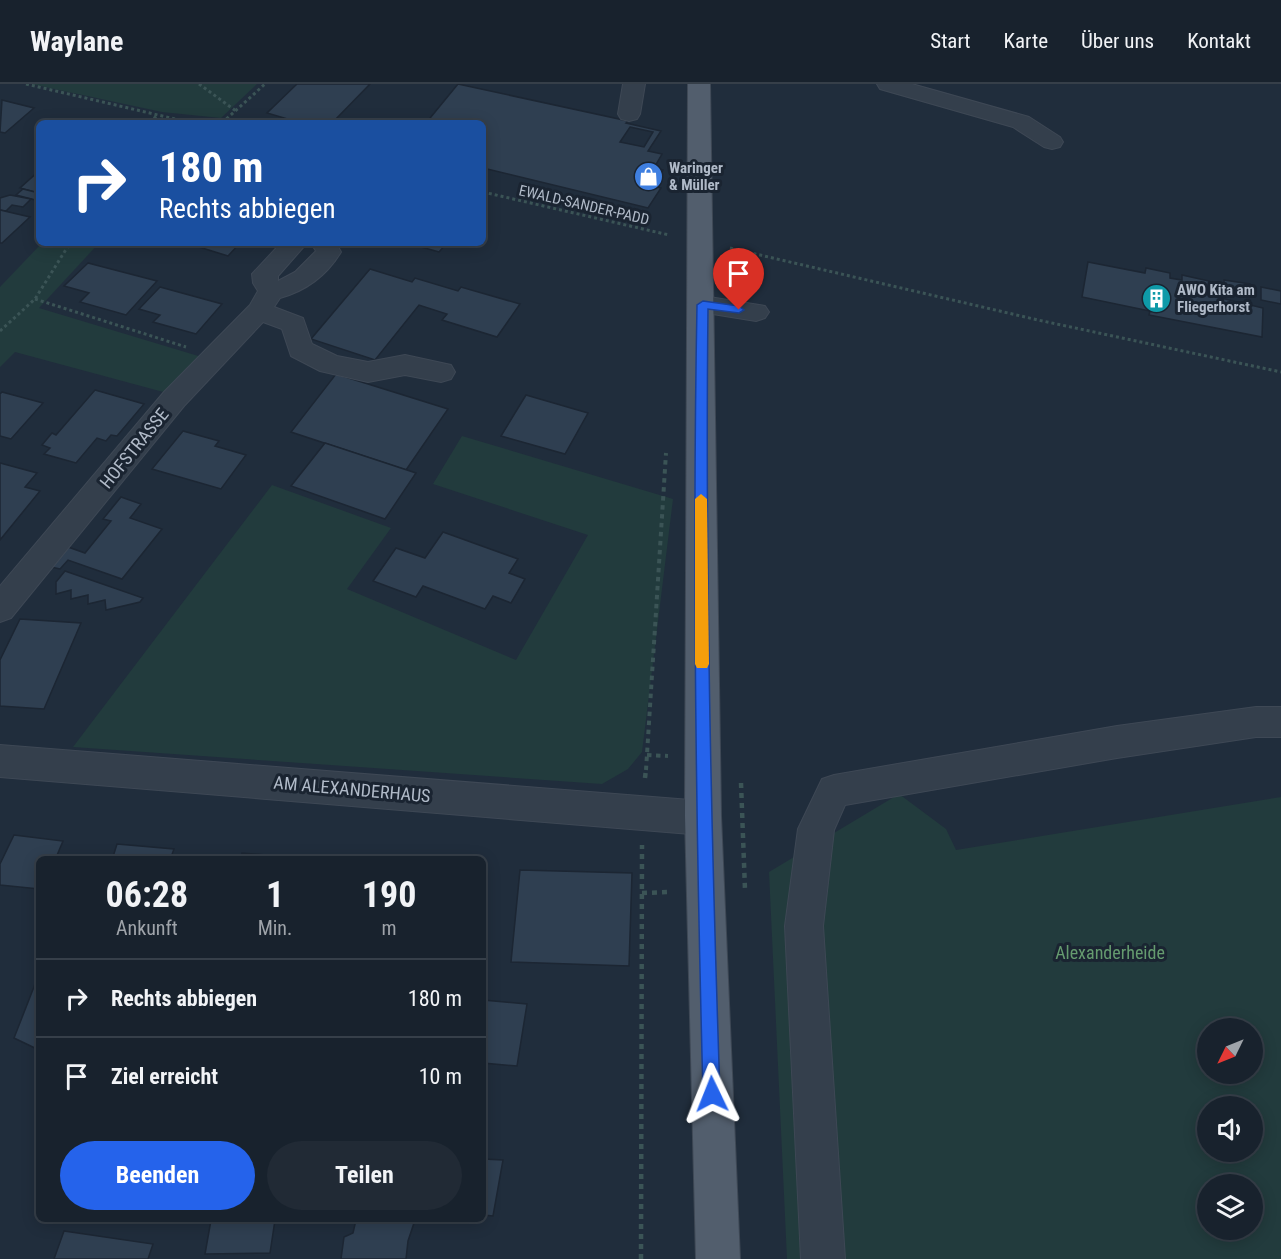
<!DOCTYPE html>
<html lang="de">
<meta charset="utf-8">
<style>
:root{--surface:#18222d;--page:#212a35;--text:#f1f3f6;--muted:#9fa4aa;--line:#363f49;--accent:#2563eb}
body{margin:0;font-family:"Roboto Condensed",sans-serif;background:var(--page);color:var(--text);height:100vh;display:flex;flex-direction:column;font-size:22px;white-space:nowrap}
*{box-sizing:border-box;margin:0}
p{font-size:20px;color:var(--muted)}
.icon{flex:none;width:33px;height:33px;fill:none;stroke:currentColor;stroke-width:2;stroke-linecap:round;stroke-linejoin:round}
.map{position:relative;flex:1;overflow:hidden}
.panel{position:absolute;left:36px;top:772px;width:450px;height:366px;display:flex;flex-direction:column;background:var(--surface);border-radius:9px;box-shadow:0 3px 15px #0003,0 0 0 2px var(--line)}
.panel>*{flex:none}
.hud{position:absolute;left:36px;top:36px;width:450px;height:126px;border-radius:9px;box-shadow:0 3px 15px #0003,0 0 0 2px var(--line);background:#1a4fa0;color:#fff;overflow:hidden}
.needle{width:39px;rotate:227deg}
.tools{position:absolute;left:1197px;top:934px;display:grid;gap:12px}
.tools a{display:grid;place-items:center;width:66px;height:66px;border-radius:50%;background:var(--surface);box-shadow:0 3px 15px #0003,0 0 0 2px var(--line);font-size:30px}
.pin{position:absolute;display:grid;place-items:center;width:51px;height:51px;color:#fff;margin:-62px -26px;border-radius:50% 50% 50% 0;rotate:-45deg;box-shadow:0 0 6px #0007}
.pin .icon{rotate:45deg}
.me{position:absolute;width:66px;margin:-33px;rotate:358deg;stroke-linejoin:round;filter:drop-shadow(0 0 4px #0008)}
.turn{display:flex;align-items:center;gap:21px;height:126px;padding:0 24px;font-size:27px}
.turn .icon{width:78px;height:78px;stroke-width:2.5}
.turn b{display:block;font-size:42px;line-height:51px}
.eta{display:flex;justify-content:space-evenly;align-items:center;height:102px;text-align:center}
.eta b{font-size:36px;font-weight:700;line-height:42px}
.action{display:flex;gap:12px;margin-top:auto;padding:12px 24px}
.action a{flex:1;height:69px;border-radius:36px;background:var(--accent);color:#fff;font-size:24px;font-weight:700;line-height:69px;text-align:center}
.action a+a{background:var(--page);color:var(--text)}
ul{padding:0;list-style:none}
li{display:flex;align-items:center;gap:18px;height:78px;padding:0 24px;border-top:2px solid var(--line)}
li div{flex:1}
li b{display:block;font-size:22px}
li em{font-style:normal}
header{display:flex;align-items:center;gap:36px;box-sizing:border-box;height:84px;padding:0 30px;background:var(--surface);border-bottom:2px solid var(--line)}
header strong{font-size:28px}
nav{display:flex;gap:33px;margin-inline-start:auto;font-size:21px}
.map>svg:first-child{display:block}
.green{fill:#223b3d;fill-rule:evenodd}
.building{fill:#2f3f51;stroke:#1c2633;stroke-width:1.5;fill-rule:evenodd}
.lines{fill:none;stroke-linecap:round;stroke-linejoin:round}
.minor-casing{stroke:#3e4855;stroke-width:2}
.major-casing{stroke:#3e4855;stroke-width:2}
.path-far2{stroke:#3b5456;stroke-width:3;stroke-dasharray:3 3;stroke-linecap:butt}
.path-far1{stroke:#3b5456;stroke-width:4;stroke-dasharray:4.5 4.5;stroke-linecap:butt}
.path{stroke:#3b5456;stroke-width:4.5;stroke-dasharray:5 5;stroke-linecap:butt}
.minor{fill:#343f4c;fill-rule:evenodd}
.major{fill:#525e6d;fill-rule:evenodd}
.route{fill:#2563eb;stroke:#184099;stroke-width:1.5}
.slow{fill:#f59e0b}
.labels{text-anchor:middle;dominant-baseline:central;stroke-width:6;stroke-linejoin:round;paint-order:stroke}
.far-poi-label{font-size:15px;font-weight:bold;fill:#b0bac8;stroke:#1a2431;text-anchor:start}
.far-street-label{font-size:15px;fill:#b0bac8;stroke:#1a2431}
.street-label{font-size:18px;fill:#b0bac8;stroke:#1a2431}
.park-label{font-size:18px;fill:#659b6f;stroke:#1a2431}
</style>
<header>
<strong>Waylane</strong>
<nav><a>Start</a><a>Karte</a><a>Über uns</a><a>Kontakt</a></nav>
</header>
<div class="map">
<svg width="1281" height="1175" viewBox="0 0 1281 1175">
<rect width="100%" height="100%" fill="#202d3c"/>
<!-- green -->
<g class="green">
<path d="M 31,0 L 257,0 L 221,34 L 162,28 Z"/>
<path d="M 42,159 L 99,159 L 39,224 L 205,274 L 167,309 L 15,268 L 0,283 L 0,203 Z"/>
<path d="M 462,352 L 673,415 L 642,668 L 628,685 L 602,700 L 73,663 L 272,401 L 391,444 L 347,505 L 516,576 L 588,451 L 433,400 Z"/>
<path d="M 899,710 L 946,745 L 956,766 L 1281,713 L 1281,1175 L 787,1175 L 769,788 ZM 1208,945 L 1252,945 L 1252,990 L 1208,990 ZM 1208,1023 L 1252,1023 L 1252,1068 L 1208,1068 ZM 1208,1101 L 1252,1101 L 1252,1146 L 1208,1146 Z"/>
</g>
<!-- building -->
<g class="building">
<path d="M 297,0 L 370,0 L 332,39 L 301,39 L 267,29 Z"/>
<path d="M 458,0 L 628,37 L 626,39 L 661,47 L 648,67 L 662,70 L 654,84 L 663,86 L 653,102 L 661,104 L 648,124 L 483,84 L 483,39 L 426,39 ZM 630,43 L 653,48 L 644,63 L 620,58 Z"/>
<path d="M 2,16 L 34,24 L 5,49 L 0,48 Z"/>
<path d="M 39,87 L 39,109 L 20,104 Z"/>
<path d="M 23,105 L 39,109 L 39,117 L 16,111 Z"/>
<path d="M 10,111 L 31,115 L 23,123 L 12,121 L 6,127 L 0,126 L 0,114 Z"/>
<path d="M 0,126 L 30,133 L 2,159 L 0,159 Z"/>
<path d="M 186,159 L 240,159 L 228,172 Z"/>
<path d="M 407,159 L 447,159 L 439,168 Z"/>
<path d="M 1088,178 L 1145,189 L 1146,184 L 1170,189 L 1170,194 L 1182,196 L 1182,191 L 1209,197 L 1208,211 L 1263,224 L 1262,253 L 1149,231 L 1150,227 L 1082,213 Z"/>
<path d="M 88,179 L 157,197 L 126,231 L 80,218 L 89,209 L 64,202 Z"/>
<path d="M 370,185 L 412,198 L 415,194 L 458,207 L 461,203 L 520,220 L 497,253 L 442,236 L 447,230 L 419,221 L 375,276 L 311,255 Z"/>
<path d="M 1224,196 L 1250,200 L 1249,214 L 1224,209 Z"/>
<path d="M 160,203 L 222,220 L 196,250 L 153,238 L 160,231 L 139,225 Z"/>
<path d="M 1261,203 L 1281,207 L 1281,220 L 1261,216 Z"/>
<path d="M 336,290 L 448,325 L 406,386 L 291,348 Z"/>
<path d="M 95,306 L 144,320 L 117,352 L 111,351 L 106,357 L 97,354 L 76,379 L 44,370 L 50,364 L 42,361 L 52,349 L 56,351 Z"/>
<path d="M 2,308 L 43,319 L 11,355 L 0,352 L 0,310 Z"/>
<path d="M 526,311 L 588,329 L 565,370 L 501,352 Z"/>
<path d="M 183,347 L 219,357 L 215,362 L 246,371 L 221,405 L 152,385 Z"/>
<path d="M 325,359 L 416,389 L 385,435 L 291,402 Z"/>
<path d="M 0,379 L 37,389 L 25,403 L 40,407 L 0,456 Z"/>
<path d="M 121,413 L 141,420 L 130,434 L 162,445 L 122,495 L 68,476 L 60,485 L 51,483 L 68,463 L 85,469 L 111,437 L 103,435 Z"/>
<path d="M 443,448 L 518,475 L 509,489 L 525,495 L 511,519 L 493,512 L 485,525 L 423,502 L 416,513 L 373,497 L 396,464 L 425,474 Z"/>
<path d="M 65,487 L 143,514 L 140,518 L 106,526 L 105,516 L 88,520 L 88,511 L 71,515 L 71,506 L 56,510 L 56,498 Z"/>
<path d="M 20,535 L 81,539 L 44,625 L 0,622 L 0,576 Z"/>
<path d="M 14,751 L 63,757 L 55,776 L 39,776 L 39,805 L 0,801 L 0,780 Z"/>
<path d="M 117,760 L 174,765 L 170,776 L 112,776 Z"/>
<path d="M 242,769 L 290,773 L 289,776 L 240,776 Z"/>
<path d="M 520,786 L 632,789 L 629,882 L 511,878 Z"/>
<path d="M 39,890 L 39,966 L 14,954 Z"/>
<path d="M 483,916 L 527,920 L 517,982 L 483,979 Z"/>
<path d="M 483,1075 L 503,1076 L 493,1132 L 483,1131 Z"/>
<path d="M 211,1136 L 275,1136 L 270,1169 L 205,1170 Z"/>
<path d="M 356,1136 L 415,1136 L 408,1157 L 406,1175 L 341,1175 L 344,1153 L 353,1149 Z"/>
<path d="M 64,1147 L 153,1160 L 148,1175 L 54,1175 Z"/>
</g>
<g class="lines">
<defs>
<g id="minor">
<path d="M 623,0 L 645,0 L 640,30 L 637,35 L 629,37 L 621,35 L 618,30 Z"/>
<path d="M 877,0 L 912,0 L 1029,33 L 1060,53 L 1063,58 L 1060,63 L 1052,65 L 1044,63 L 1013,43 L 880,5 Z"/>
<path d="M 281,159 L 307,159 L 278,192 L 278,197 L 295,188 L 316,167 L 311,159 L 336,159 L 341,168 C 327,191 306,207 280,214 L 274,223 L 303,234 L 312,260 L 337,272 L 368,278 L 405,271 L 451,281 L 455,288 L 451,295 L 441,298 L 405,291 L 368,298 L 320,287 L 291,272 L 282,245 L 263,238 L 184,322 L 11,534 L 0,538 L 0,502 L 164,308 L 250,221 L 258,207 L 253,199 L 252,190 Z"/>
<path d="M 703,212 L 765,222 L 769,228 L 765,234 L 756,237 L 694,227 L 690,221 L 694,215 Z"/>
<path d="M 1256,623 L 1281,623 L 1281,653 L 1256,653 L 1117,674 L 845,721 L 834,746 L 823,842 L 845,1175 L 801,1175 L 785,842 L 798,745 L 822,695 L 834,691 L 1117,642 Z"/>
<path d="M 0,661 L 703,717 L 716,722 L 721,734 L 716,746 L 703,751 L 0,693 Z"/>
</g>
<path id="major" d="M 688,0 L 710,0 L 721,732 L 740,1175 L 696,1175 L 685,732 Z"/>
</defs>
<!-- minor casing -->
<use href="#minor" class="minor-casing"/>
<!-- major casing -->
<use href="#major" class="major-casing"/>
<!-- path-far2 -->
<g class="path-far2">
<path d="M 26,0 L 192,39"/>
<path d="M 199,0 L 236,27"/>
<path d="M 150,39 L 158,30"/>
<path d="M 222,39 L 265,0"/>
<path d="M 483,108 L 669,151"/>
<path d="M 730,164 L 1038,236 L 1281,288"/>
<path d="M 35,215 L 186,263"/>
<path d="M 0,247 L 35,215 L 70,159"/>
</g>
<!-- path-far1 -->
<g class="path-far1">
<path d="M 647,671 L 668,672"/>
<path d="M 646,686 L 666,369"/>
</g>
<!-- path -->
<g class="path">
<path d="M 645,694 L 646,685"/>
<path d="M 741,699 L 745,806"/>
<path d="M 642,809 L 669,808"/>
<path d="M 641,1175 L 642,761"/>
</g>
<!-- minor -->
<use href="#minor" class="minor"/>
<!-- major -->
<use href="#major" class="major"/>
</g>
<!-- route -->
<path class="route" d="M 703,217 L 739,222 L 744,226 L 739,229 L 708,225 C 705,487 711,748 720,1010 L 718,1016 L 712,1018 L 706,1016 L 703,1010 C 696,746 692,484 697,221 Z"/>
<!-- slow -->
<path class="slow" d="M 701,410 L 707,415 L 709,580 L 707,584 L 697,584 L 695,580 L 695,415 Z"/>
<!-- icons -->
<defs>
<symbol id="shop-disc" viewBox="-11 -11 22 22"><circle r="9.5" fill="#3f7fe0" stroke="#1a2431"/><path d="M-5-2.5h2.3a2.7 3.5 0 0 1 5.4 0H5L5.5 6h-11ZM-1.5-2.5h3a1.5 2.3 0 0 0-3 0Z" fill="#fff"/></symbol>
<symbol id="building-disc" viewBox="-11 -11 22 22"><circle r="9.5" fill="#0f9aa8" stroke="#1a2431"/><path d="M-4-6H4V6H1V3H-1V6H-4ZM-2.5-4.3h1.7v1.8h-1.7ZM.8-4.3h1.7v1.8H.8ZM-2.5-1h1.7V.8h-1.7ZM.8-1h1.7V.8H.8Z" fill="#fff"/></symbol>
</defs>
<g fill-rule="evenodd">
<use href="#shop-disc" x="632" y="76" width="33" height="33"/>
<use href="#building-disc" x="1140" y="198" width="33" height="33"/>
</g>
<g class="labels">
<!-- far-poi labels -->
<g class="far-poi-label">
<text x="669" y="84">Waringer<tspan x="669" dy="17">&amp; Müller</tspan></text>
<text x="1177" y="206">AWO Kita am<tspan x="1177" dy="17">Fliegerhorst</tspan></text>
</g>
<!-- far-street labels -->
<g class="far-street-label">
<text transform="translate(584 121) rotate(13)">EWALD-SANDER-PADD</text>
</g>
<!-- street labels -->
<g class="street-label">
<text transform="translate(134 364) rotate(-51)">HOFSTRASSE</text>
<text transform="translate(352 705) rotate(5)">AM ALEXANDERHAUS</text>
</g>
<!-- park labels -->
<g class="park-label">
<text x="1110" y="868">Alexanderheide</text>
</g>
</g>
</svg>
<div class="tools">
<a><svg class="needle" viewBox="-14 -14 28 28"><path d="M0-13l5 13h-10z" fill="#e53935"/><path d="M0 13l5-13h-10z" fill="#9fa4aa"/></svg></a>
<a><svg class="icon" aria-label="sound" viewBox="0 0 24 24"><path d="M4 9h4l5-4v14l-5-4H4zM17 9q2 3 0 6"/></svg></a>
<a><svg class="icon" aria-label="layers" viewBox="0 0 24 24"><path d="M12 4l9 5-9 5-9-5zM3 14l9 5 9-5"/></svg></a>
</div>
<div class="pin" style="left:739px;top:226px;background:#d93025"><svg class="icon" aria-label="arrive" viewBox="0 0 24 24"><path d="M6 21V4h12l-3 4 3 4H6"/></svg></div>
<svg class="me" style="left:712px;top:1010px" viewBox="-20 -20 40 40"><path d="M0-17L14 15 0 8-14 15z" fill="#2563eb" stroke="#fff" stroke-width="4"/></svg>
<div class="hud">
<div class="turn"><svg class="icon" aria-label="right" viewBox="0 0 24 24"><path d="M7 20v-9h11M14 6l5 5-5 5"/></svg><div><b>180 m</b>Rechts abbiegen</div></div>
</div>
<section class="panel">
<div class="eta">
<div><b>06:28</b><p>Ankunft</p></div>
<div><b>1</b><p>Min.</p></div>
<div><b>190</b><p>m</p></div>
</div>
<ul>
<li><svg class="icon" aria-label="right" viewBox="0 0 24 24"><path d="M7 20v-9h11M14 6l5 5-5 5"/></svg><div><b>Rechts abbiegen</b></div><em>180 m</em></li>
<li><svg class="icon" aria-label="arrive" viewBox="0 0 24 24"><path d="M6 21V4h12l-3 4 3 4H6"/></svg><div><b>Ziel erreicht</b></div><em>10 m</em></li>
</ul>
<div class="action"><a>Beenden</a><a>Teilen</a></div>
</section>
</div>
